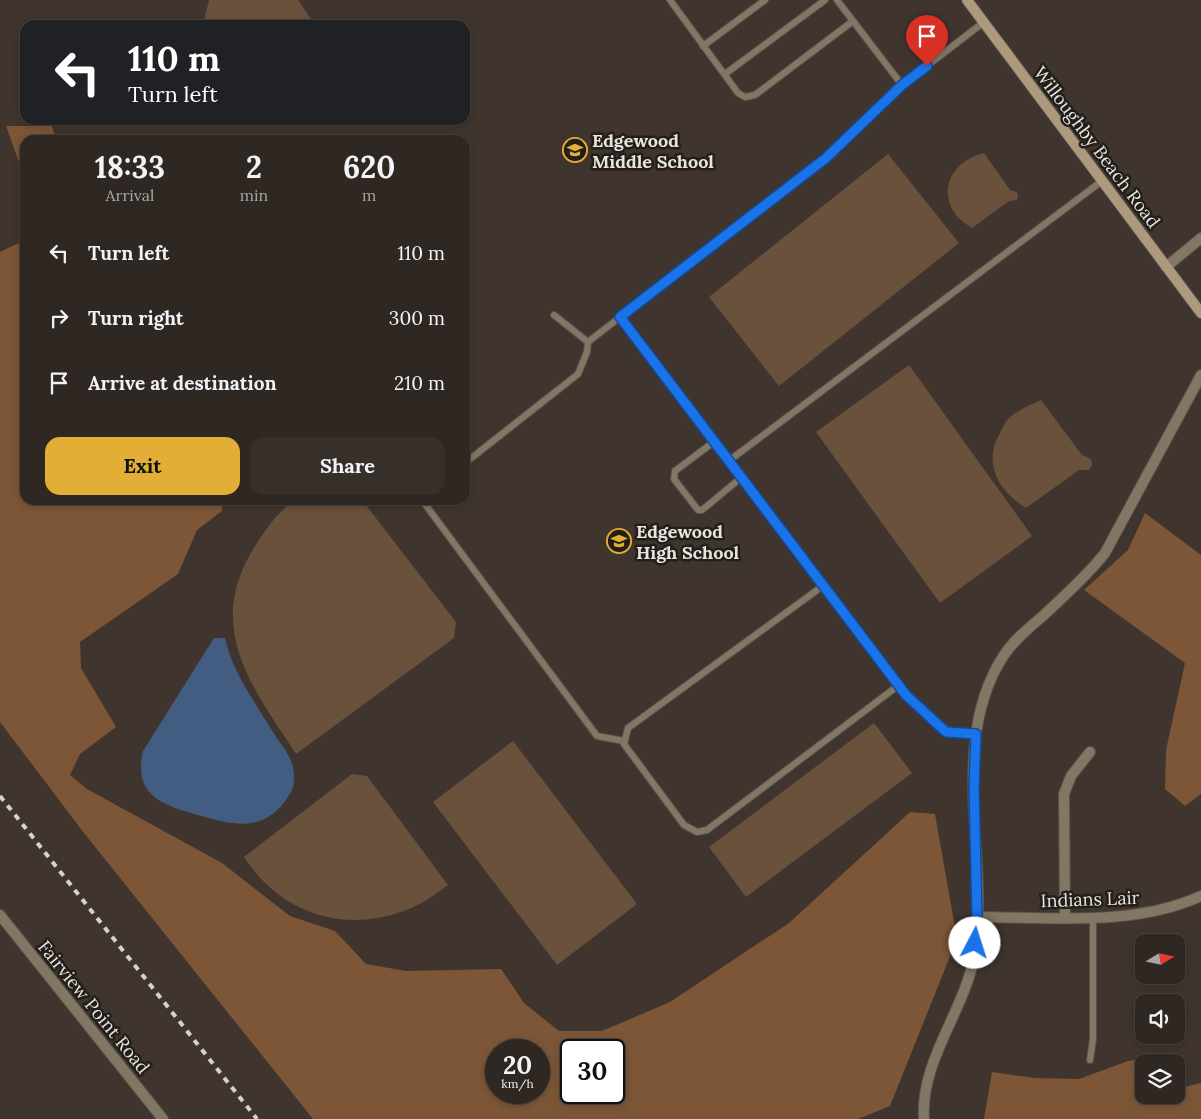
<!DOCTYPE html>
<style>
:root{--surface:#2f2822;--page:#37302a;--text:#f1f3f6;--muted:#a7a6a5;--line:#4a4440;--accent:#e3ae35}
body{margin:0;font-family:Lora,serif;background:var(--page);color:var(--text);height:100vh;display:flex;flex-direction:column;font-size:19px;white-space:nowrap}
*{box-sizing:border-box;margin:0}
p{font-size:16px;color:var(--muted)}
.icon{flex:none;width:28px;height:28px;fill:none;stroke:currentColor;stroke-width:2;stroke-linecap:round;stroke-linejoin:round}
.map{position:relative;flex:1;overflow:hidden}
.sheet{position:absolute;left:20px;top:135px;width:450px;height:370px;display:flex;flex-direction:column;background:var(--surface);border-radius:15px;box-shadow:0 2px 8px #0003,0 0 0 1px var(--line)}
.sheet>*{flex:none}
.guide{position:absolute;left:20px;top:20px;width:450px;height:105px;border-radius:15px;box-shadow:0 2px 8px #0003,0 0 0 1px var(--line);background:#202124;color:#fff;overflow:hidden}
.needle{width:32px;rotate:80deg}
.buttons{position:absolute;left:1135px;top:934px;display:grid;gap:10px}
.buttons a{display:grid;place-items:center;width:50px;height:50px;border-radius:10px;background:var(--surface);box-shadow:0 2px 8px #0003,0 0 0 1px var(--line);font-size:25px}
.speed{position:absolute;left:485px;top:1039px;display:flex;gap:10px;font-size:25px;font-weight:700;text-align:center}
.speed>*{display:grid;place-content:center;width:65px;height:65px;border-radius:50%;background:var(--surface);box-shadow:0 2px 8px #0003,0 0 0 1px var(--line);line-height:1}
.speed small{font-size:12px;font-weight:400}
.speed .limit{border:2px solid #111;border-radius:8px;background:#fff;color:#111}
.pin{position:absolute;display:grid;place-items:center;width:42px;height:42px;color:#fff;margin:-51px -21px;border-radius:50% 50% 50% 0;rotate:-45deg;box-shadow:0 0 5px #0007}
.pin .icon{rotate:45deg}
.me{position:absolute;width:55px;margin:-28px;rotate:5deg;stroke-linejoin:round;filter:drop-shadow(0 0 4px #0008)}
.turn{display:flex;align-items:center;gap:18px;height:105px;padding:0 25px;font-size:22px}
.turn .icon{width:65px;height:65px;stroke-width:2.5}
.turn b{display:block;font-size:35px;line-height:42px}
.eta{display:flex;justify-content:space-evenly;align-items:center;height:85px;text-align:center}
.eta b{font-size:30px;font-weight:800;line-height:35px}
.primary-button{display:flex;gap:10px;margin-top:auto;padding:10px 25px}
.primary-button a{flex:1;height:58px;border-radius:15px;background:var(--accent);color:#111;font-size:20px;font-weight:800;line-height:58px;text-align:center}
.primary-button a+a{background:var(--page);color:var(--text)}
ul{padding:0;list-style:none}
li{display:flex;align-items:center;gap:15px;height:65px;padding:0 25px}
li div{flex:1}
li b{display:block;font-size:19px}
li em{font-style:normal}
.map>svg:first-child{display:block}
.green{fill:#6a513c}
.forest{fill:#7c5637;fill-rule:evenodd}
.water{fill:#435c81}
.lines{fill:none;stroke-linecap:round;stroke-linejoin:round}
.lane-casing{stroke:#5a514a;stroke-width:8}
.street-casing{stroke:#5a514a;stroke-width:12}
.secondary-casing{stroke:#5a514a;stroke-width:12}
.lane{stroke:#827664;stroke-width:6}
.street{stroke:#827664;stroke-width:10}
.secondary{stroke:#ad9a7d;stroke-width:10}
.rail{stroke:#d8d1cc;stroke-width:4;stroke-dasharray:6 6;stroke-linecap:butt}
.route-casing{stroke:#114b97;stroke-width:12}
.route{stroke:#1a73e8;stroke-width:9}
.labels{text-anchor:middle;dominant-baseline:central;stroke-width:5;stroke-linejoin:round;paint-order:stroke}
.poi-label{font-size:18px;font-weight:bold;fill:#eae4df;stroke:#221e1a;text-anchor:start}
.street-label{font-size:18px;fill:#eae4df;stroke:#221e1a}
</style>
<div class="map">
<svg width="1201" height="1119" viewBox="0 0 1201 1119">
<rect width="100%" height="100%" fill="#3f352e"/>
<!-- green -->
<g class="green">
<path d="M 209,0 L 298,0 L 315,25 L 203,25 Z"/>
<path d="M 984,153 L 1010,190 L 1017,192 L 1018,196 L 1017,200 L 1009,201 L 972,228 C 966,224 958,219 954,212 C 938,185 955,160 984,153 Z"/>
<path d="M 888,154 L 959,243 L 779,386 L 709,297 Z"/>
<path d="M 909,365 L 1032,536 L 940,603 L 816,432 Z"/>
<path d="M 1041,400 L 1082,455 L 1091,459 L 1092,465 L 1089,470 L 1079,470 L 1026,508 C 999,491 982,464 1000,433 C 1003,428 1005,421 1010,417 C 1020,409 1030,405 1041,400 Z"/>
<path d="M 295,500 L 362,500 L 456,622 L 454,638 L 296,754 C 251,685 204,627 255,546 C 266,529 278,511 295,500 Z"/>
<path d="M 874,723 L 912,773 L 746,897 L 709,847 Z"/>
<path d="M 513,741 L 637,904 L 557,965 L 433,802 Z"/>
<path d="M 352,774 L 367,776 L 448,885 C 436,894 423,903 409,909 C 345,935 281,914 244,857 Z"/>
</g>
<!-- forest -->
<g class="forest">
<path d="M 6,126 L 52,126 L 56,140 L 25,140 L 25,179 Z"/>
<path d="M 25,221 L 25,500 L 222,500 L 222,511 L 197,530 L 178,574 L 80,642 L 81,668 L 116,727 L 80,754 L 70,775 L 87,789 L 222,863 L 290,916 L 335,931 L 366,964 L 406,971 L 501,969 L 524,1003 L 559,1031 L 602,1031 L 670,1002 L 789,923 L 910,812 L 935,814 L 957,939 L 890,1106 L 858,1119 L 313,1119 L 84,833 L 0,722 L 0,252 L 21,242 ZM 496,1050 L 539,1050 L 539,1092 L 496,1092 ZM 571,1050 L 614,1050 L 614,1092 L 571,1092 Z"/>
<path d="M 1145,513 L 1201,555 L 1201,794 L 1185,806 L 1165,789 L 1166,750 L 1185,663 L 1084,590 L 1128,550 Z"/>
<path d="M 1158,1056 L 1160,1062 L 1144,1062 L 1144,1095 L 1176,1095 L 1176,1089 L 1201,1083 L 1201,1119 L 984,1119 L 992,1072 L 1035,1078 L 1079,1079 L 1128,1061 Z"/>
</g>
<!-- water -->
<path class="water" d="M 214,638 L 225,638 C 233,673 254,701 273,732 C 279,742 289,753 292,764 C 295,773 295,787 290,794 C 266,833 236,826 198,815 C 162,805 133,795 143,751 Z"/>
<g class="lines">
<defs>
<g id="lane">
<path d="M 670,0 L 738,93 L 745,97 L 755,95 L 853,21"/>
<path d="M 837,0 L 902,85"/>
<path d="M 703,46 L 765,0"/>
<path d="M 725,74 L 825,0"/>
<path d="M 554,315 L 588,342"/>
<path d="M 620,317 L 906,695 L 946,731 L 976,734"/>
<path d="M 715,441 L 675,471 L 674,479 L 698,510 L 702,510 L 742,477"/>
<path d="M 730,460 L 1102,181"/>
<path d="M 465,463 L 578,374 L 587,352 L 588,342 L 826,158 L 902,85 L 984,22"/>
<path d="M 422,500 L 597,736 L 624,741"/>
<path d="M 824,585 L 628,728 L 624,744 L 684,825 L 697,832 L 707,830 L 899,685"/>
<path d="M 1090,1060 L 1093,1039 L 1093,917"/>
</g>
<g id="street">
<path d="M 1166,267 L 1201,238"/>
<path d="M 0,915 L 163,1119"/>
<path d="M 977,917 C 1051,917 1133,927 1201,896"/>
<path d="M 1065,917 L 1064,794 L 1071,776 L 1090,752"/>
<path d="M 924,1119 C 920,1061 964,1012 974,957 C 991,861 946,743 1004,655 C 1014,640 1030,627 1044,615 C 1065,595 1087,576 1105,553 L 1201,375"/>
</g>
<path id="secondary" d="M 967,0 L 1201,313"/>
</defs>
<!-- lane casing -->
<use href="#lane" class="lane-casing"/>
<!-- street casing -->
<use href="#street" class="street-casing"/>
<!-- secondary casing -->
<use href="#secondary" class="secondary-casing"/>
<!-- lane -->
<use href="#lane" class="lane"/>
<!-- street -->
<use href="#street" class="street"/>
<!-- secondary -->
<use href="#secondary" class="secondary"/>
<!-- rail -->
<path class="rail" d="M 0,796 L 257,1119"/>
</g>
<g class="lines">
<defs>
<path id="route" d="M 927,66 L 902,85 L 826,158 L 620,317 L 906,695 L 946,732 L 976,734 L 974,787 L 977,917 L 975,943"/>
</defs>
<!-- route casing -->
<use href="#route" class="route-casing"/>
<!-- route -->
<use href="#route" class="route"/>
</g>
<!-- icons -->
<defs>
<symbol id="school-ring" viewBox="-11 -11 22 22"><circle r="9.5" fill="#221e1a" stroke="#e3ae35" stroke-width="1.5"/><path d="M0-5L7-2L0 1L-7-2ZM-4 1L0 2.5L4 1V4Q0 6-4 4Z" fill="#e3ae35"/></symbol>
</defs>
<g fill-rule="evenodd">
<use href="#school-ring" x="561" y="136" width="28" height="28"/>
<use href="#school-ring" x="605" y="527" width="28" height="28"/>
</g>
<g class="labels">
<!-- poi labels -->
<g class="poi-label">
<text x="592" y="140">Edgewood<tspan x="592" dy="21">Middle School</tspan></text>
<text x="636" y="531">Edgewood<tspan x="636" dy="21">High School</tspan></text>
</g>
<!-- street labels -->
<g class="street-label">
<text transform="translate(1097 147) rotate(53)">Willoughby Beach Road</text>
<text transform="translate(1090 899) rotate(-2)">Indians Lair</text>
<text transform="translate(94 1007) rotate(51)">Fairview Point Road</text>
</g>
</g>
</svg>
<div class="buttons">
<a><svg class="needle" viewBox="-14 -14 28 28"><path d="M0-13l5 13h-10z" fill="#e53935"/><path d="M0 13l5-13h-10z" fill="#a7a6a5"/></svg></a>
<a><svg class="icon" aria-label="sound" viewBox="0 0 24 24"><path d="M4 9h4l5-4v14l-5-4H4zM17 9q2 3 0 6"/></svg></a>
<a><svg class="icon" aria-label="layers" viewBox="0 0 24 24"><path d="M12 4l9 5-9 5-9-5zM3 14l9 5 9-5"/></svg></a>
</div>
<div class="speed"><div>20<small>km/h</small></div><div class="limit">30</div></div>
<div class="pin" style="left:927px;top:66px;background:#d93025"><svg class="icon" aria-label="arrive" viewBox="0 0 24 24"><path d="M6 21V4h12l-3 4 3 4H6"/></svg></div>
<svg class="me" style="left:975px;top:943px" viewBox="-20 -20 40 40"><circle r="19" fill="#fff"/><path d="M0-13L10 11 0 6-10 11z" fill="#1a73e8"/></svg>
<div class="guide">
<div class="turn"><svg class="icon" aria-label="left" viewBox="0 0 24 24"><path d="M17 20v-9H6M10 6l-5 5 5 5"/></svg><div><b>110 m</b>Turn left</div></div>
</div>
<section class="sheet">
<div class="eta">
<div><b>18:33</b><p>Arrival</p></div>
<div><b>2</b><p>min</p></div>
<div><b>620</b><p>m</p></div>
</div>
<ul>
<li><svg class="icon" aria-label="left" viewBox="0 0 24 24"><path d="M17 20v-9H6M10 6l-5 5 5 5"/></svg><div><b>Turn left</b></div><em>110 m</em></li>
<li><svg class="icon" aria-label="right" viewBox="0 0 24 24"><path d="M7 20v-9h11M14 6l5 5-5 5"/></svg><div><b>Turn right</b></div><em>300 m</em></li>
<li><svg class="icon" aria-label="arrive" viewBox="0 0 24 24"><path d="M6 21V4h12l-3 4 3 4H6"/></svg><div><b>Arrive at destination</b></div><em>210 m</em></li>
</ul>
<div class="primary-button"><a>Exit</a><a>Share</a></div>
</section>
</div>
